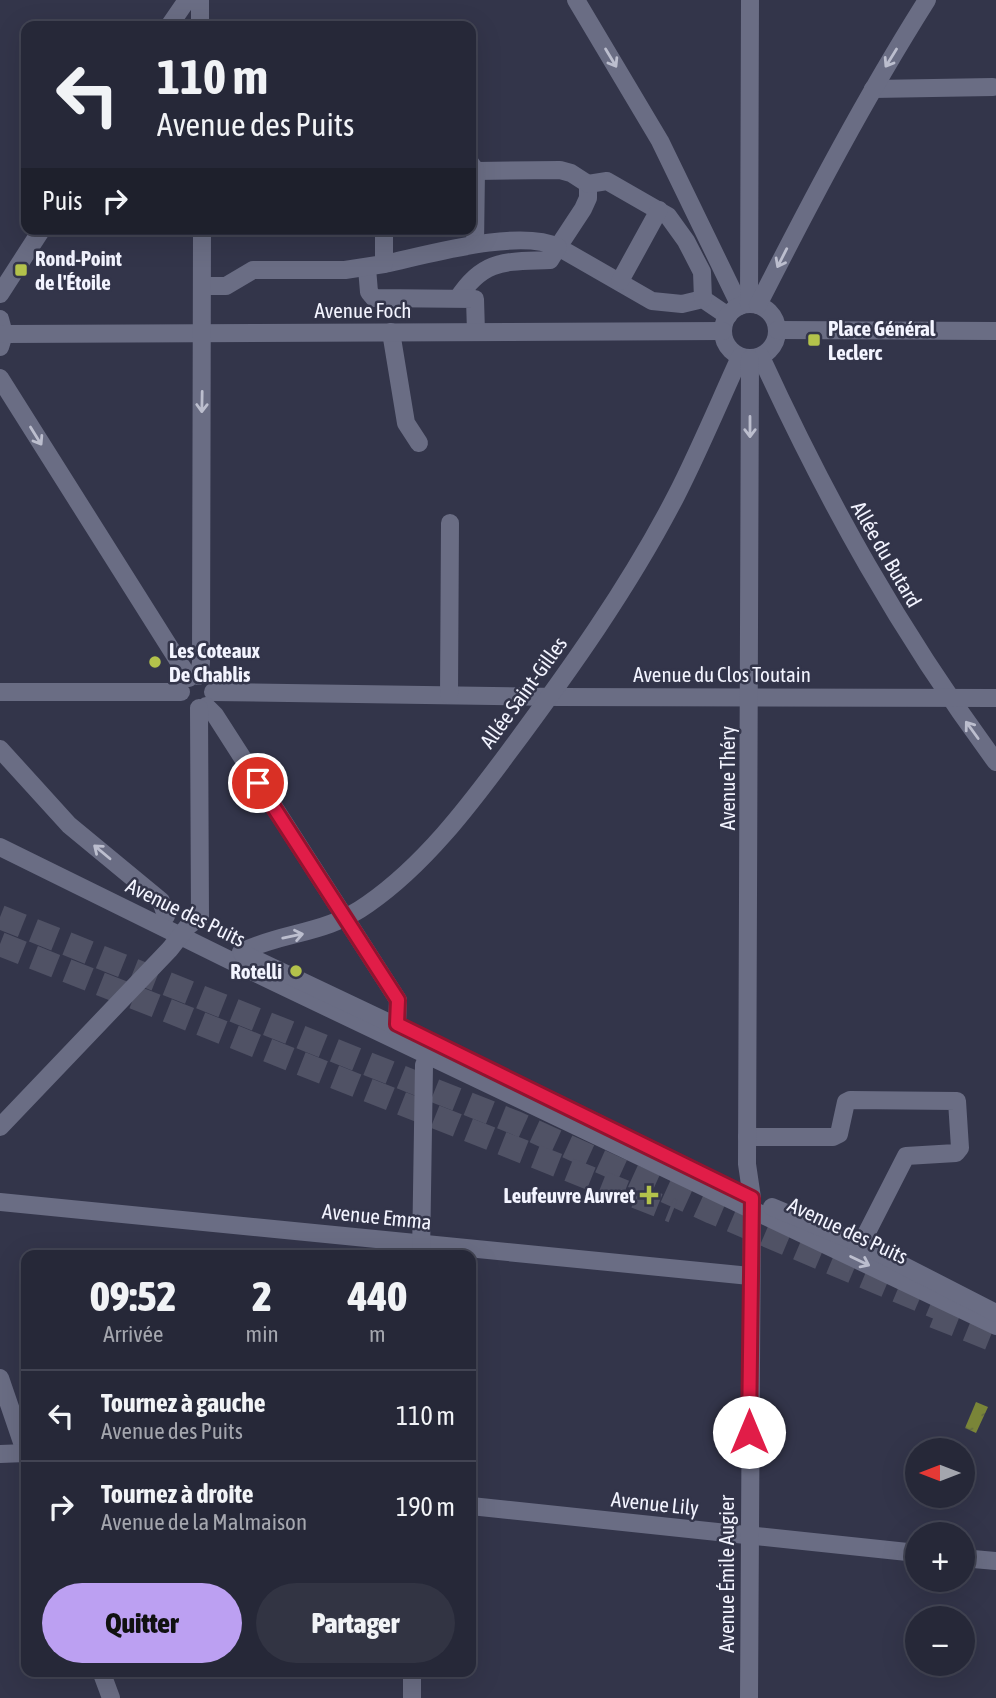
<!DOCTYPE html>
<html lang="fr">
<meta charset="utf-8">
<style>
:root{--surface:#262838;--page:#323443;--text:#f1f3f6;--muted:#a4a6ae;--line:#424453;--accent:#bca0f2}
body{margin:0;font-family:"Asap Condensed",sans-serif;background:var(--page);color:var(--text);height:100vh;display:flex;flex-direction:column;font-size:26px;white-space:nowrap}
*{box-sizing:border-box;margin:0}
p{font-size:23px;color:var(--muted)}
.icon{flex:none;width:38px;height:38px;fill:none;stroke:currentColor;stroke-width:2;stroke-linecap:round;stroke-linejoin:round}
.map{position:relative;flex:1;overflow:hidden}
.side{position:absolute;left:21px;top:1250px;width:455px;height:427px;display:flex;flex-direction:column;background:var(--surface);border-radius:14px;box-shadow:0 7px 28px #0002,0 0 0 2px var(--line)}
.side>*{flex:none}
.banner{position:absolute;left:21px;top:21px;width:455px;height:214px;border-radius:14px;box-shadow:0 7px 28px #0002,0 0 0 2px var(--line);background:#262838;color:var(--text);overflow:hidden}
.needle{width:46px;rotate:270deg}
.buttons{position:absolute;left:905px;top:1438px;display:grid;gap:14px}
.buttons a{display:grid;place-items:center;width:70px;height:70px;border-radius:50%;background:var(--surface);box-shadow:0 7px 28px #0002,0 0 0 2px var(--line);font-size:35px}
.pin{position:absolute;display:grid;place-items:center;width:60px;height:60px;color:#fff;margin:-30px;border:4px solid #fff;border-radius:50%;box-shadow:0 2px 7px #0007}
.me{position:absolute;width:77px;margin:-38px;rotate:0deg;stroke-linejoin:round;filter:drop-shadow(0 0 5px #0008)}
.turn{display:flex;align-items:center;gap:24px;height:147px;padding:0 21px;font-size:32px}
.turn .icon{width:91px;height:91px;stroke-width:2.5}
.turn b{display:block;font-size:49px;line-height:60px}
.then{display:flex;align-items:center;height:66px;padding:0 21px;background:#0003;gap:14px;font-size:26px}
.eta{display:flex;justify-content:space-evenly;align-items:center;height:119px;text-align:center}
.eta b{font-size:42px;font-weight:800;line-height:49px}
.cta{display:flex;gap:14px;margin-top:auto;padding:14px 21px}
.cta a{flex:1;height:80px;border-radius:42px;background:var(--accent);color:#111;font-size:28px;font-weight:800;line-height:80px;text-align:center}
.cta a+a{background:var(--page);color:var(--text)}
ul{padding:0;list-style:none}
li{display:flex;align-items:center;gap:21px;height:91px;padding:0 21px;border-top:2px solid var(--line)}
li div{flex:1}
li b{display:block;font-size:26px}
li em{font-style:normal}
.map>svg:first-child{display:block}
.water{fill:url(#water-ripples)}
.lines{fill:none;stroke-linecap:round;stroke-linejoin:round}
.highway-tunnel{stroke:#505265;stroke-width:24;stroke-dasharray:24 12;stroke-linecap:butt}
.minor{stroke:#6a6d84;stroke-width:18}
.oneway{stroke:#bcbece}
.route-casing{stroke:#92132f;stroke-width:18}
.route{stroke:#e11d48;stroke-width:12}
.poi-dot{fill:#b3c24b;stroke:#33354a;stroke-width:2.5}
.labels{text-anchor:middle;dominant-baseline:central;stroke-width:5;stroke-linejoin:round;paint-order:stroke}
.poi-label{font-size:21px;font-weight:bold;fill:#f3f4ff;stroke:#33354a;text-anchor:start}
.street-label{font-size:21px;fill:#f3f4ff;stroke:#33354a}
</style>
<div class="map">
<svg width="996" height="1698" viewBox="0 0 996 1698">
<defs>
<pattern id="water-ripples" width="26" height="14" patternUnits="userSpaceOnUse" patternTransform="scale(1.75)"><rect width="26" height="14" fill="#7a8538"/><path d="M2 4q2-2 4 0t4 0M15 11q2-2 4 0t4 0" fill="none" stroke="#666d40"/></pattern>
</defs>
<rect width="100%" height="100%" fill="#33354a"/>
<!-- water -->
<path class="water" d="M 976,1402 L 988,1407 L 976,1433 L 965,1428 Z"/>
<g class="lines">
<!-- highway-tunnel -->
<g class="highway-tunnel">
<path d="M 0,917 L 516,1123 L 712,1212 L 953,1314"/>
<path d="M 0,944 L 673,1211"/>
<path d="M 934,1316 L 996,1341"/>
</g>
<!-- minor -->
<g class="minor">
<path d="M 576,0 L 660,141 L 740,306"/>
<path d="M 169,26 L 187,0"/>
<path d="M 200,26 L 200,0"/>
<path d="M 873,89 L 993,87"/>
<path d="M 471,164 L 476,171 L 560,170 L 571,173 L 588,184 L 588,198 L 583,209 L 558,247 L 652,301 L 682,304 L 703,299 L 728,316"/>
<path d="M 588,184 L 607,181 L 668,216 L 686,241 L 702,272 L 703,299"/>
<path d="M 475,244 L 476,171"/>
<path d="M 384,264 C 427,255 519,228 558,247 L 550,260 C 506,262 484,258 458,298"/>
<path d="M 367,268 L 369,292 L 374,298 L 475,299 L 476,332"/>
<path d="M 620,281 L 659,210"/>
<path d="M 203,286 L 226,286 L 253,270 L 345,270 L 384,264 L 384,229"/>
<path d="M 0,294 L 42,229"/>
<circle cx="750" cy="331" r="27"/>
<path d="M 749,304 L 750,0"/>
<path d="M 758,305 C 811,201 865,98 927,0"/>
<path d="M 0,319 L 4,334 L 0,347"/>
<path d="M 777,330 L 996,331"/>
<path d="M 391,332 L 406,423 L 419,443"/>
<path d="M 4,334 L 723,331"/>
<path d="M 761,357 C 828,503 900,632 996,762"/>
<path d="M 0,378 L 189,678"/>
<path d="M 198,676 L 201,663 L 202,229"/>
<path d="M 0,692 L 181,692"/>
<path d="M 213,692 L 558,697 L 996,698"/>
<path d="M 449,695 L 450,523"/>
<path d="M 206,706 L 215,715 L 398,1000 L 397,1024"/>
<path d="M 0,749 L 69,825 L 161,901 L 166,916"/>
<path d="M 0,847 L 274,982 L 996,1326"/>
<path d="M 241,952 C 285,931 325,935 368,904 C 424,865 468,807 508,753 C 569,671 629,587 676,496 C 699,451 719,403 740,357"/>
<path d="M 242,953 L 495,1073"/>
<path d="M 0,1127 L 170,949 L 188,926 L 200,917 L 199,708"/>
<path d="M 747,1137 L 833,1137 L 839,1134 L 846,1102 L 850,1100 L 957,1101 L 960,1148 L 956,1153 L 906,1156 L 861,1244"/>
<path d="M 0,1202 L 750,1276"/>
<path d="M 772,1207 L 861,1244 L 996,1313"/>
<path d="M 421,1255 L 424,1065 L 433,1047"/>
<path d="M 0,1378 L 26,1454"/>
<path d="M 0,1454 L 26,1453"/>
<path d="M 471,1506 L 917,1553"/>
<path d="M 962,1558 L 996,1561"/>
<path d="M 101,1671 L 111,1698"/>
<path d="M 412,1698 L 412,1671"/>
<path d="M 749,1698 L 752,1198 L 747,1164 L 750,359"/>
</g>
</g>
<!-- one-way arrows -->
<defs><path id="oneway-shaft" d="M-6 0H5M1.5-3L5.5 0L1.5 3" fill="none" stroke-width="1.6" stroke-linecap="round" stroke-linejoin="round" transform="scale(1.75)"/></defs>
<g class="oneway">
<use href="#oneway-shaft" transform="translate(611 58) rotate(59)"/>
<use href="#oneway-shaft" transform="translate(891 58) rotate(122)"/>
<use href="#oneway-shaft" transform="translate(782 258) rotate(117)"/>
<use href="#oneway-shaft" transform="translate(202 402) rotate(91)"/>
<use href="#oneway-shaft" transform="translate(750 427) rotate(90)"/>
<use href="#oneway-shaft" transform="translate(36 436) rotate(58)"/>
<use href="#oneway-shaft" transform="translate(972 730) rotate(-126)"/>
<use href="#oneway-shaft" transform="translate(102 852) rotate(-140)"/>
<use href="#oneway-shaft" transform="translate(293 936) rotate(-12)"/>
<use href="#oneway-shaft" transform="translate(860 1261) rotate(26)"/>
</g>
<g class="lines">
<defs>
<path id="route" d="M 258,783 L 398,1000 L 397,1024 L 752,1198 L 749,1432"/>
</defs>
<!-- route casing -->
<use href="#route" class="route-casing"/>
<!-- route -->
<use href="#route" class="route"/>
</g>
<!-- markers -->
<g class="poi-dot">
<rect x="14" y="263" width="14" height="14" rx="3.5"/>
<rect x="807" y="333" width="14" height="14" rx="3.5"/>
<circle cx="155" cy="662" r="7"/>
<circle cx="296" cy="971" r="7"/>
<path d="M645.5 1184.5h7v7h7v7h-7v7h-7v-7h-7v-7h7z"/>
</g>
<g class="labels">
<!-- poi labels -->
<g class="poi-label">
<text x="35" y="258">Rond-Point<tspan x="35" dy="24">de l'Étoile</tspan></text>
<text x="828" y="328">Place Général<tspan x="828" dy="24">Leclerc</tspan></text>
<text x="169" y="650">Les Coteaux<tspan x="169" dy="24">De Chablis</tspan></text>
<text x="282" y="971" text-anchor="end">Rotelli</text>
<text x="635" y="1195" text-anchor="end">Leufeuvre Auvret</text>
</g>
<!-- street labels -->
<g class="street-label">
<text x="363" y="310">Avenue Foch</text>
<text transform="translate(887 554) rotate(60)">Allée du Butard</text>
<text x="722" y="674">Avenue du Clos Toutain</text>
<text transform="translate(523 692) rotate(-54)">Allée Saint-Gilles</text>
<text transform="translate(727 778) rotate(-90)">Avenue Théry</text>
<text transform="translate(186 912) rotate(26)">Avenue des Puits</text>
<text transform="translate(377 1216) rotate(6)">Avenue Emma</text>
<text transform="translate(848 1230) rotate(25)">Avenue des Puits</text>
<text transform="translate(655 1503) rotate(6)">Avenue Lily</text>
<text transform="translate(726 1574) rotate(-90)">Avenue Émile Augier</text>
</g>
</g>
</svg>
<div class="buttons">
<a><svg class="needle" viewBox="-14 -14 28 28"><path d="M0-13l5 13h-10z" fill="#e53935"/><path d="M0 13l5-13h-10z" fill="#a4a6ae"/></svg></a>
<a>+</a>
<a>−</a>
</div>
<div class="pin" style="left:258px;top:783px;background:#d93025"><svg class="icon" aria-label="arrive" viewBox="0 0 24 24"><path d="M6 21V4h12l-3 4 3 4H6"/></svg></div>
<svg class="me" style="left:749px;top:1432px" viewBox="-20 -20 40 40"><circle r="19" fill="#fff"/><path d="M0-13L10 11 0 6-10 11z" fill="#e11d48"/></svg>
<div class="banner">
<div class="turn"><svg class="icon" aria-label="left" viewBox="0 0 24 24"><path d="M17 20v-9H6M10 6l-5 5 5 5"/></svg><div><b>110 m</b>Avenue des Puits</div></div>
<div class="then">Puis<svg class="icon" aria-label="right" viewBox="0 0 24 24"><path d="M7 20v-9h11M14 6l5 5-5 5"/></svg></div>
</div>
<section class="side">
<div class="eta">
<div><b>09:52</b><p>Arrivée</p></div>
<div><b>2</b><p>min</p></div>
<div><b>440</b><p>m</p></div>
</div>
<ul>
<li><svg class="icon" aria-label="left" viewBox="0 0 24 24"><path d="M17 20v-9H6M10 6l-5 5 5 5"/></svg><div><b>Tournez à gauche</b><p>Avenue des Puits</p></div><em>110 m</em></li>
<li><svg class="icon" aria-label="right" viewBox="0 0 24 24"><path d="M7 20v-9h11M14 6l5 5-5 5"/></svg><div><b>Tournez à droite</b><p>Avenue de la Malmaison</p></div><em>190 m</em></li>
</ul>
<div class="cta"><a>Quitter</a><a>Partager</a></div>
</section>
</div>
